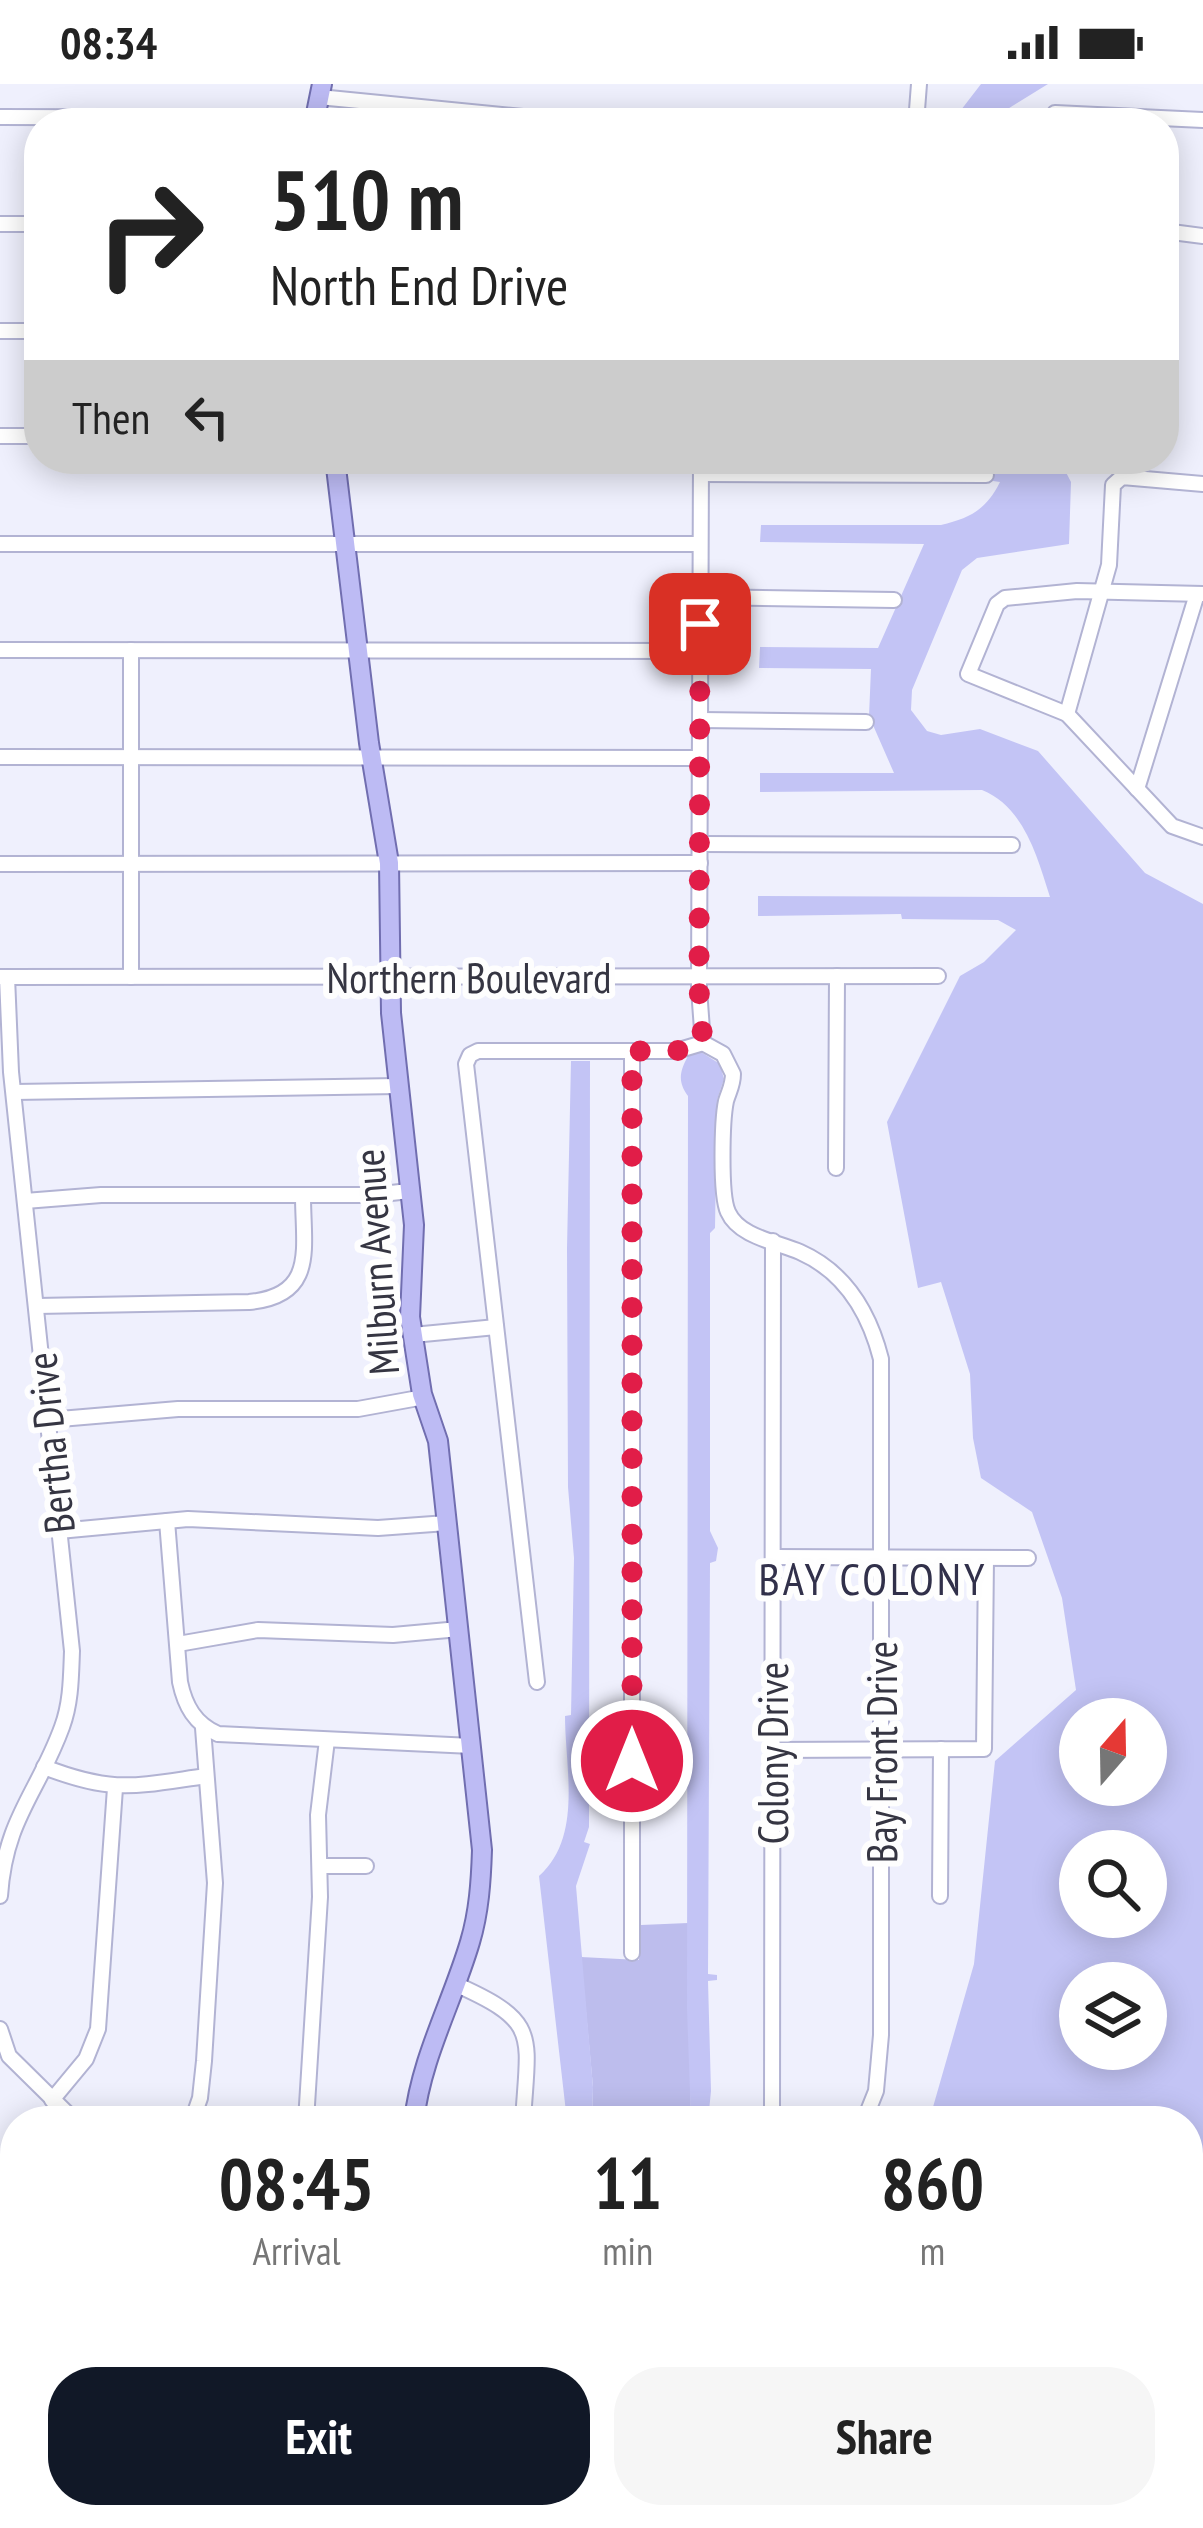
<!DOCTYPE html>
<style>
:root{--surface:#fff;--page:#f6f6f6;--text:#222;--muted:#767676;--accent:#111827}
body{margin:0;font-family:"PT Sans Narrow",sans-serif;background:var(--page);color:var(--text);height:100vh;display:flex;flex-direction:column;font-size:45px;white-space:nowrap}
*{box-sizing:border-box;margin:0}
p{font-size:39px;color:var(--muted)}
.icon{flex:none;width:66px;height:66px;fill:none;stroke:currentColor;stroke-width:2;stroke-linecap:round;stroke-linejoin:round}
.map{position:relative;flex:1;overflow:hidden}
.details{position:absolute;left:0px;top:2022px;width:1203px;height:423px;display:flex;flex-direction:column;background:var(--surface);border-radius:48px 48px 0 0;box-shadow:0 6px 30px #0003}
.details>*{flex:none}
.hud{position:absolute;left:24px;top:24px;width:1155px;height:366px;border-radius:48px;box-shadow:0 6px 30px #0003;background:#fff;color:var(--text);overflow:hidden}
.needle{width:78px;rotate:20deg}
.fabs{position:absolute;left:1059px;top:1614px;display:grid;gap:24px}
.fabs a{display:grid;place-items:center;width:108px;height:108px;border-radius:50%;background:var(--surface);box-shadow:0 6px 30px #0003;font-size:60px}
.pin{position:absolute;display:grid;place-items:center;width:102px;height:102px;color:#fff;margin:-51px;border-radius:24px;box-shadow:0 6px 18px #0006}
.me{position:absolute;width:132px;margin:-66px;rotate:0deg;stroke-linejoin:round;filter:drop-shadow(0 0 9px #0008)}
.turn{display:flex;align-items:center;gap:42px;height:252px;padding:0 48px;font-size:54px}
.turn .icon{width:156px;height:156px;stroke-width:2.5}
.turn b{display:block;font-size:84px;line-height:102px}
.then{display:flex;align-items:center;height:114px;padding:0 48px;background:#0003;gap:24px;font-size:45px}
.eta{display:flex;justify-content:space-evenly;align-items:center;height:204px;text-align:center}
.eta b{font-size:72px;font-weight:700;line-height:84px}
.action{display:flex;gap:24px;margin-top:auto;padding:24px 48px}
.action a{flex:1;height:138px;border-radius:48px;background:var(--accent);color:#fff;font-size:48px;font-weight:700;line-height:138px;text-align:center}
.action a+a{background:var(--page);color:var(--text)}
.status{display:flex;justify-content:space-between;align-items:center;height:84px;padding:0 60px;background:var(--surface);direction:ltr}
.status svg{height:33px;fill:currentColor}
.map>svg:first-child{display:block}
.forest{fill:#bdbded}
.water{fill:#c3c4f5;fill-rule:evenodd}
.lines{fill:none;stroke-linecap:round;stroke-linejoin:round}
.minor-casing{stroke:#b2b3d3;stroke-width:18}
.major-casing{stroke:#716eb0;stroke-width:22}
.minor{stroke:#fff;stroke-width:14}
.major{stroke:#bdbbf4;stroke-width:18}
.route{stroke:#e11d48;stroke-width:21;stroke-dasharray:0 37.8}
.labels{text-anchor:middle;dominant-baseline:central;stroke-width:12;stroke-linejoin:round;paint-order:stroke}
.street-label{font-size:42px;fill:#353542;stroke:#fefefe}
.neighbourhood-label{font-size:45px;letter-spacing:3px;fill:#31304a;stroke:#fefefe}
</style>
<div class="status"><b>08:34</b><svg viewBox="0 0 49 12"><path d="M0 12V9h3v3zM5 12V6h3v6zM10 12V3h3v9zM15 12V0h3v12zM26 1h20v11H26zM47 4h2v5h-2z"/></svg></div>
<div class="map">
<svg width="1203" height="2444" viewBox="0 0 1203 2444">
<rect width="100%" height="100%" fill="#eff0fd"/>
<!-- forest -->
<path class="forest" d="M 688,1839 L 691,2037 L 592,2037 L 593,2003 L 581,1873 L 639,1876 L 641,1841 Z"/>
<!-- water -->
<g class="water">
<path d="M 981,0 L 1048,0 L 998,31 L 998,39 L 961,39 L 961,26 Z"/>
<path d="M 1000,375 L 1059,375 L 1071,398 L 1069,460 L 977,474 L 962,486 L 912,606 L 911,626 L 927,647 L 941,651 L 980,645 L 1038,667 L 1145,789 L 1203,820 L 1203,2125 L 1188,2125 L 1188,2037 L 929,2037 L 974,1880 L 995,1677 L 1076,1606 L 1062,1514 L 1032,1428 L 981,1394 L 973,1354 L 970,1290 L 941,1198 L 918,1204 L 887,1038 L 960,892 L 984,878 L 1016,846 L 998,836 L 902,835 L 901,830 L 758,832 L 758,812 L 1050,813 C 1037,772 1024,723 982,706 L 760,708 L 760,689 L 894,689 L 869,632 L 871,585 L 759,584 L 760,563 L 878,564 L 924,460 L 760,458 L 761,441 L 941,441 C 970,434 986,426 1000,398 L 986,396 L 986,381 L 1002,381 ZM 1080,1635 L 1146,1635 L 1146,1701 L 1080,1701 ZM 1080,1767 L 1146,1767 L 1146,1833 L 1080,1833 ZM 1080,1899 L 1146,1899 L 1146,1965 L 1080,1965 Z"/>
<path d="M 701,968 L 720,980 L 724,995 L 717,1016 L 715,1144 L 710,1149 L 710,1447 L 718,1464 L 716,1477 L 710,1479 L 708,1890 L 717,1891 L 717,1896 L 708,1897 L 711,2007 L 708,2037 L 691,2037 L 687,1925 L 688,1012 C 677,997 680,987 688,972 Z"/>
<path d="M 571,977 L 590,977 L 589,1743 L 584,1758 L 590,1760 L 576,1802 L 593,2003 L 592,2037 L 567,2037 L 539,1792 C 583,1753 565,1684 565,1632 L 571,1631 L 574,1474 L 568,1403 L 567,1164 Z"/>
<path d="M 15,2064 L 15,2430 L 49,2430 L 50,2444 L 0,2444 L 0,2069 Z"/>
<path d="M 1188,2205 L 1203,2221 L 1203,2444 L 499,2444 L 494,2430 L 1188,2430 Z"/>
</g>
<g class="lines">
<defs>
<g id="minor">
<path d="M 319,13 L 585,39"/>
<path d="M 1055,29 L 1203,36"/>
<path d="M 0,33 L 314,34"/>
<path d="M 916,39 L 919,0"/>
<path d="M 0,140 L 39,140"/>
<path d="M 1164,147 L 1203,152"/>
<path d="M 0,247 L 39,247"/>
<path d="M 0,352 L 39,352"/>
<path d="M 701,375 L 699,905 L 703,959"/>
<path d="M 701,390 L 986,391"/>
<path d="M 0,460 L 700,460"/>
<path d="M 1203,510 L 1077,507 L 1005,514 L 997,520 L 968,590 L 1067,630 L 1172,742 L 1203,753"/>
<path d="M 700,513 L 894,516"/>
<path d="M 0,566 L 700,567"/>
<path d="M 1067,630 L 1109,481 L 1113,401 L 1122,393 L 1203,400"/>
<path d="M 701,636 L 866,638"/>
<path d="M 0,673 L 700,674"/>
<path d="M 1137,705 L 1197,510"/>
<path d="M 701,760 L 1012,761"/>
<path d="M 0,780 L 700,779"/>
<path d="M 0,893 L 938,892"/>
<path d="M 131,893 L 131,566"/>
<path d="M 703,959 L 723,970 L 733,990 C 733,1001 729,1007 726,1017 C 722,1036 720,1111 728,1128 C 739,1153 777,1158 800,1168 C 845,1188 869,1228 881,1275 L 881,1951 L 876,2007 L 864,2037"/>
<path d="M 632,967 L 632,1869"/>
<path d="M 14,1008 L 398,1002"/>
<path d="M 836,1084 L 837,892"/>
<path d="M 25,1117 L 101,1111 L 373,1111 L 409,1107"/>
<path d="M 37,1222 L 249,1218 C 317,1212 303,1164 303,1112"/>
<path d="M 413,1251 L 496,1243"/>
<path d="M 48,1336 L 178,1325 L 358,1325 L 424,1313"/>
<path d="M 167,1437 L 180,1598 C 185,1622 195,1640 218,1650 L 472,1662"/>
<path d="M 59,1447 L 188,1435 L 378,1444 L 447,1439"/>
<path d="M 773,1473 L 1028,1474"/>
<path d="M 178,1560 L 258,1546 L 393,1551 L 459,1545"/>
<path d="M 537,1598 L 466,980 L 470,971 L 478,967 L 676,967 L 703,959"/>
<path d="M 772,1666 L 984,1665 L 986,1474"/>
<path d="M 44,1683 C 114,1710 135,1702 206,1692"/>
<path d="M 320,1782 L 366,1782"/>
<path d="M 0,1812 C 5,1735 38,1709 62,1643 C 71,1619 71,1593 72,1567 L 11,988 L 7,893"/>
<path d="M 940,1812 L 941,1665"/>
<path d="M 455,1900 C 541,1938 528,1950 523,2037"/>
<path d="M 0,1945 L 9,1972 L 75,2037"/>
<path d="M 52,2016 L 86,1975 L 98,1945 L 115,1704"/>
<path d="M 192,2037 L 200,2014 L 204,1977 L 215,1799 L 203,1644"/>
<path d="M 306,2037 L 320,1813 L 318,1731 L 327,1656"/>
<path d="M 772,2037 L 773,1157"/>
<path d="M 120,2430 L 122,2444"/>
</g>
<g id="major">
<path d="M 314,39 L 322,0"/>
<path d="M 335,375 L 369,659 L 389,779 L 391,929 L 414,1141 L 410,1233 L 422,1310 L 438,1357 L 482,1766 C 481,1797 479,1828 470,1858 C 452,1919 421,1974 414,2037"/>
<path d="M 432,2430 L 434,2444"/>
</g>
</defs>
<!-- minor casing -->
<use href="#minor" class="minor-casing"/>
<!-- major casing -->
<use href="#major" class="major-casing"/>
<!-- minor -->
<use href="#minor" class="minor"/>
<!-- major -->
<use href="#major" class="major"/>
</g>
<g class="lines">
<!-- route -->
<path class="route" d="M 632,1677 L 632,967 L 676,967 L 703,959 L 699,905 L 700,540"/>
</g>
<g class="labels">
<!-- street labels -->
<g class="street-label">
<text x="469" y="893">Northern Boulevard</text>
<text transform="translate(376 1178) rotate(-94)">Milburn Avenue</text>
<text transform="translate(50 1359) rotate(-96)">Bertha Drive</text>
<text transform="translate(881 1668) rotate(-90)">Bay Front Drive</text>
<text transform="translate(772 1669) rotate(-90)">Colony Drive</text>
</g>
<!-- neighbourhood labels -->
<g class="neighbourhood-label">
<text x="873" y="1494">BAY COLONY</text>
</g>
</g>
</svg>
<div class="fabs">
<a><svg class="needle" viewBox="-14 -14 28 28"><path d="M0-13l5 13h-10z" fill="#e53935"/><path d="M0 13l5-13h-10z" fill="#767676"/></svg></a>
<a><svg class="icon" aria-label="search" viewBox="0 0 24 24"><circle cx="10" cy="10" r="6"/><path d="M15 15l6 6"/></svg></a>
<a><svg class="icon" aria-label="layers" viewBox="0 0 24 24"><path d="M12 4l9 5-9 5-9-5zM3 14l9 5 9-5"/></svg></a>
</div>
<div class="pin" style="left:700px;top:540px;background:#d93025"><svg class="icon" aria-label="arrive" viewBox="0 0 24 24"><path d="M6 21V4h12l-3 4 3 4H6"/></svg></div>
<svg class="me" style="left:632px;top:1677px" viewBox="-20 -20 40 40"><circle r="17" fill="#e11d48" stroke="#fff" stroke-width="3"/><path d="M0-11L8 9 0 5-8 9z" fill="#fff"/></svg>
<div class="hud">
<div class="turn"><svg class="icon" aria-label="right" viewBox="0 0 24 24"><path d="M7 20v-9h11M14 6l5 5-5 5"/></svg><div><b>510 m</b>North End Drive</div></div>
<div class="then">Then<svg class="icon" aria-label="left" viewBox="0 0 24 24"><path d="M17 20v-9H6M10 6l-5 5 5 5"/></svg></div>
</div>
<section class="details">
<div class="eta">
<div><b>08:45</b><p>Arrival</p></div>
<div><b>11</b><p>min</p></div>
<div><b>860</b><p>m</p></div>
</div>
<div class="action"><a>Exit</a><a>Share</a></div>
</section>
</div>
